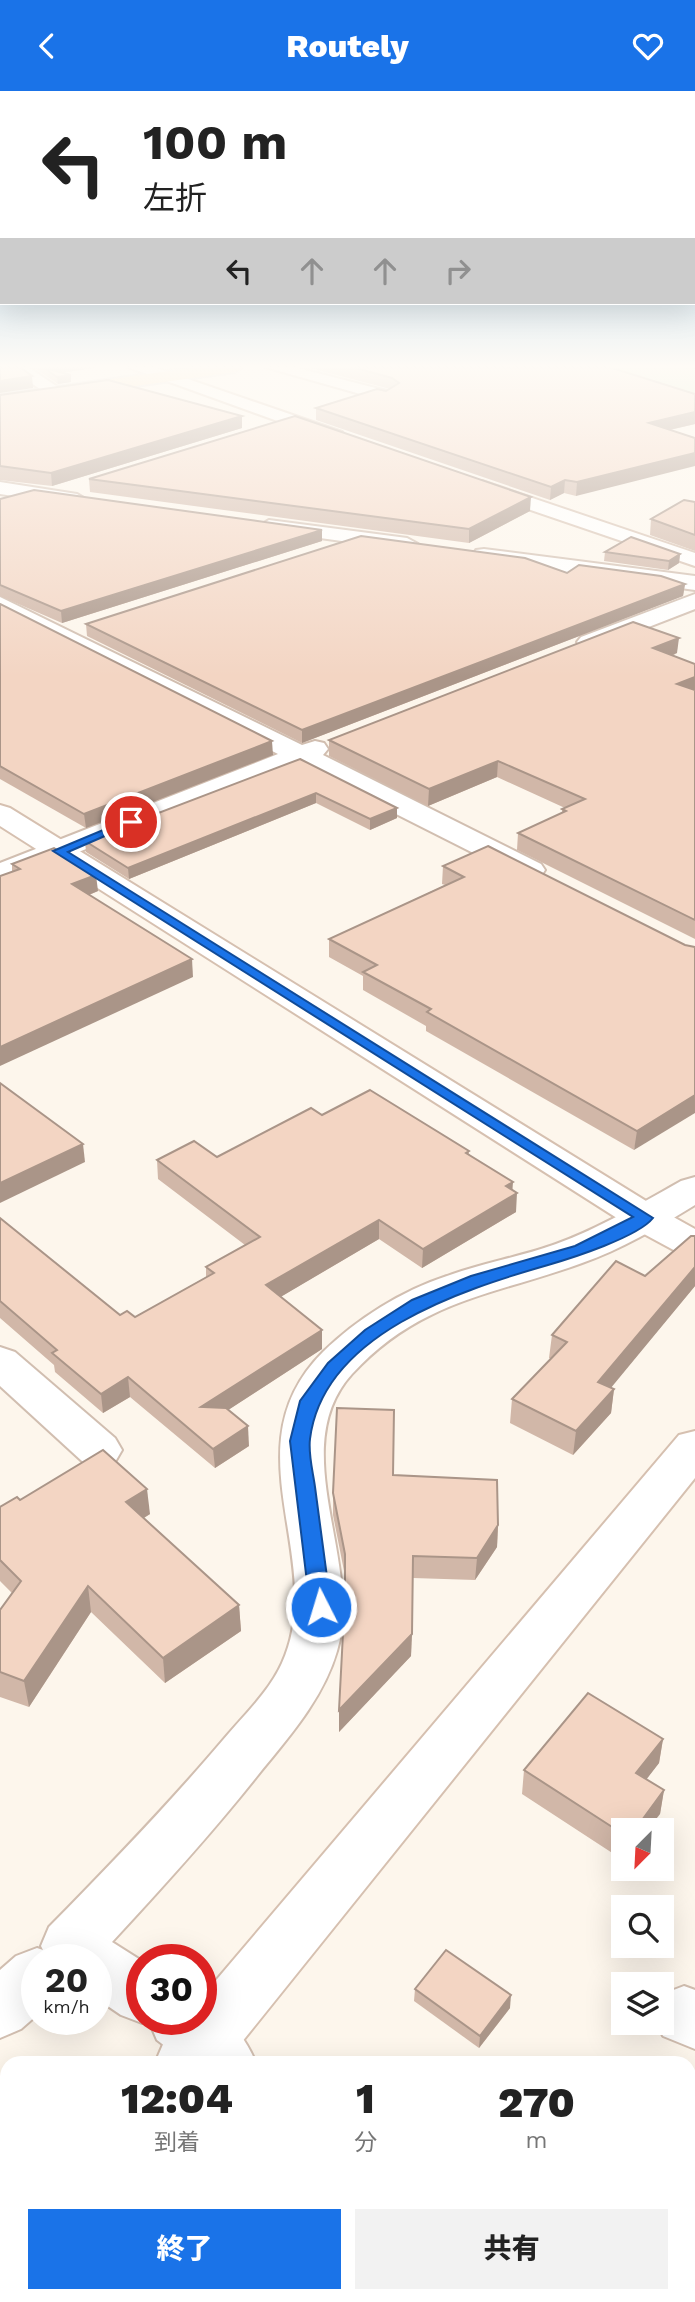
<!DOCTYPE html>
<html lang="ja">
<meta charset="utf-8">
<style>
:root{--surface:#fff;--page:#f2f2f2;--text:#222;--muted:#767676;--accent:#1a73e8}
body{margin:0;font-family:"Work Sans","Noto Sans JP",sans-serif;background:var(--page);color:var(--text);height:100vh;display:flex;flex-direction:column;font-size:26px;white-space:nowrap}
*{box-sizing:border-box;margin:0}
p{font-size:23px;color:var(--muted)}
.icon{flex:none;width:38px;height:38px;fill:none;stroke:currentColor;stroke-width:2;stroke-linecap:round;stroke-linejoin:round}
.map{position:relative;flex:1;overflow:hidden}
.details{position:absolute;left:0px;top:1965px;width:696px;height:247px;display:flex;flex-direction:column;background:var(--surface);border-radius:21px 21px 0 0;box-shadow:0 7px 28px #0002}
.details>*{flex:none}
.top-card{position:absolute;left:0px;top:0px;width:696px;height:214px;box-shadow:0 7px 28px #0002;background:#fff;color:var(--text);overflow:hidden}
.needle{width:46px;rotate:204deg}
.buttons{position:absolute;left:611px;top:1727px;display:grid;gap:14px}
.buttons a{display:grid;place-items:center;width:63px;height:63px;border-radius:0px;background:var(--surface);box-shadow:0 7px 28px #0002;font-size:35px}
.speed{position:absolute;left:21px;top:1853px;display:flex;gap:14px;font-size:35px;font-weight:700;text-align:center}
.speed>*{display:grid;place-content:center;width:91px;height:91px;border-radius:50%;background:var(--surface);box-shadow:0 7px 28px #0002;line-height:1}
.speed small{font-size:18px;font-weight:400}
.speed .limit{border:10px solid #d22;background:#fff;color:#111}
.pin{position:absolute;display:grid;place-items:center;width:60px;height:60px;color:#fff;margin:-30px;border:4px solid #fff;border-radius:50%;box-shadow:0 2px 7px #0007}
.me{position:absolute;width:77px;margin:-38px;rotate:355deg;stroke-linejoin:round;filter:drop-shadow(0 0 5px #0008)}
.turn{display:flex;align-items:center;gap:24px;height:147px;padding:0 28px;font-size:32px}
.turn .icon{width:91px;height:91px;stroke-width:2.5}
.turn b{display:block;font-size:49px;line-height:60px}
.lanes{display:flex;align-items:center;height:66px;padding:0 28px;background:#0003;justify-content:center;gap:35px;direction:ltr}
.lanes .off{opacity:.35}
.eta{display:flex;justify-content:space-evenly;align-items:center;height:119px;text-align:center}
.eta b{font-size:42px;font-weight:800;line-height:49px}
.action{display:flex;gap:14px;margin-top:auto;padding:14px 28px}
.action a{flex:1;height:80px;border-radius:0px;background:var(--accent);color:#fff;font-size:28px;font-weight:800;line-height:80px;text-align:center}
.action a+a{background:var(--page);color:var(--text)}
header{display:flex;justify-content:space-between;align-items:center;height:91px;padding:0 28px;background:var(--accent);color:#fff;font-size:32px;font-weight:800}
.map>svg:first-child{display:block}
.green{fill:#d8ecc9}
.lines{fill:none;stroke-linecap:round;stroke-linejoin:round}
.street-casing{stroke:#d1beb0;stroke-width:4}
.secondary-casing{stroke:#d6c0b0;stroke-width:4}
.primary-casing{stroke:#dad1cd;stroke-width:4}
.street{fill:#fff;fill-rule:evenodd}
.secondary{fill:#fff;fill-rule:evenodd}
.primary{fill:#fbd9a5;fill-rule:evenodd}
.wall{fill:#d1b7a8}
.shaded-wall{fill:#aa9588}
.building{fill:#f3d5c3;stroke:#aa9588;stroke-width:2}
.route{fill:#1a73e8;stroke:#114b97;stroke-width:2}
</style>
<header><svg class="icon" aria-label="back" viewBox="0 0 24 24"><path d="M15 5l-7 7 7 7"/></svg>Routely<svg class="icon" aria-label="heart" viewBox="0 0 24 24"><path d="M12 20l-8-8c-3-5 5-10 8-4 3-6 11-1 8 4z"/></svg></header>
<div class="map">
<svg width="695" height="2211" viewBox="0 0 695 2211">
<rect width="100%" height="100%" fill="#fdf6ec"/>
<!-- green -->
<g class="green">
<path d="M 595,276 L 695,276 L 695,307 Z"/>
<path d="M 690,2162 L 695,2165 L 695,2211 L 545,2211 L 546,2205 L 690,2205 Z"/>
</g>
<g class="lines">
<defs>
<g id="street">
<path d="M 8,276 L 28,276 L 65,301 L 62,305 L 50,305 Z"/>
<path d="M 265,276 L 294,276 L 391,301 L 394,305 L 385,310 Z"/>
<path d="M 0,391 L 77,403 L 87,409 L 77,415 L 0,403 Z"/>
<path d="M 269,429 L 407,447 L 418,453 L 407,459 L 262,439 L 259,435 Z"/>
<path d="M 484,458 L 695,485 L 695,499 L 476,469 L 473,464 L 476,459 Z"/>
<path d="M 695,503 L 695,518 L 597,556 L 581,556 L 577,551 L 581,546 Z"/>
<path d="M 0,506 L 302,654 L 315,650 L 324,652 L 328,658 L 323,664 L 541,773 L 545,779 L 541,785 L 530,788 L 519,785 L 299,674 L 0,792 L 0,772 L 278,663 L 0,522 Z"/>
<path d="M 695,1086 L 695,1114 C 659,1136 622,1158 582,1172 C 495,1204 421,1208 352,1283 C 284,1358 364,1472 337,1560 C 323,1608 289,1646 258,1684 C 212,1742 162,1797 112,1851 L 142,1870 L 142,1928 L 201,1928 L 201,1909 C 227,1926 244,1943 256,1972 L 187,1972 L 157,1949 L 149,1930 L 142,1932 L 121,1924 L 96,1907 L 96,1869 L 37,1869 L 37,1924 L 21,1938 L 0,1947 L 0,1879 L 16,1865 L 37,1857 L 43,1859 L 41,1855 L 49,1836 C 109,1775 168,1714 223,1649 C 243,1625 269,1601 282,1572 C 329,1469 227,1357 323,1261 C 357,1228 401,1200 447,1185 C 482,1172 520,1166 556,1153 C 600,1137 640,1113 681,1090 Z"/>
<path d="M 0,1256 L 15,1261 L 115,1347 L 122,1359 L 115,1371 L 99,1375 L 83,1371 L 0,1295 Z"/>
<path d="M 684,1895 L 695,1899 L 695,1958 L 663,1945 L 657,1932 L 662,1932 L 663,1903 Z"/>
<path d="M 385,2205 L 455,2205 L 458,2211 L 388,2211 Z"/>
</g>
<g id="secondary">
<path d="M 128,276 L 153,276 L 342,341 L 345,345 L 336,350 L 330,349 Z"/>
<path d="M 482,390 L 695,462 L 695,475 L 475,400 L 472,396 Z"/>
<path d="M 0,714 L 10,717 L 659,1118 L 695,1138 L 695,1167 L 681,1163 L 631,1136 L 0,735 Z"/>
<path d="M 695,1340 L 695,1387 L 225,1972 L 155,1972 L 164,1951 L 183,1928 L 201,1928 L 201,1907 L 679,1344 Z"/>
<path d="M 7,2157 L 7,2205 L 35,2205 L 32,2211 L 0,2211 L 0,2160 Z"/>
</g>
<path id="primary" d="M 197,276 L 243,276 L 235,281 L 0,314 L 0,304 Z"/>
</defs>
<!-- street casing -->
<use href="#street" class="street-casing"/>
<!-- secondary casing -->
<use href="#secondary" class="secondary-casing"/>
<!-- primary casing -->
<use href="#primary" class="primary-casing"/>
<!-- street -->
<use href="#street" class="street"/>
<!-- secondary -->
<use href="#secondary" class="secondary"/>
<!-- primary -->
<use href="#primary" class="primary"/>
</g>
<!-- wall -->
<g class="wall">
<path d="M 33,276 L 100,276 L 61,282 L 71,284 L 71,291 L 58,293 Z"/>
<path d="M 306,276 L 609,276 L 695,333 L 670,339 L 576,405 L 564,402 L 550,409 L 316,329 L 316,317 L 386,300 L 390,298 Z"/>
<path d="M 0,304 L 242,325 L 242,337 L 52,395 L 0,389 Z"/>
<path d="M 89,388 L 530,420 L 469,452 L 90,401 Z"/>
<path d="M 0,408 L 322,450 L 62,532 L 0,505 Z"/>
<path d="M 695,411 L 695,460 L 650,444 L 651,428 Z"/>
<path d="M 605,461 L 680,463 L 679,472 L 668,479 L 604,470 Z"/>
<path d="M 567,482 L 685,493 L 683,505 L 302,652 L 87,545 L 86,533 Z"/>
<path d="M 0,513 L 273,664 L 86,737 L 0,688 Z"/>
<path d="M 677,562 L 672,565 L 695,573 L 695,848 L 517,759 L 518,742 L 562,722 L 562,718 L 565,717 L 497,686 L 428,715 L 329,665 L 329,649 Z"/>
<path d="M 300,668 L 397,727 L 370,739 L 316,712 L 129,788 L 86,761 L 85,750 Z"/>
<path d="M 12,773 L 98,800 L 89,804 L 193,886 L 12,781 Z"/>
<path d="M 443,775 L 685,854 L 634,1059 L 426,940 L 426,935 L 363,899 L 363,885 L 329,866 L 329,848 L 445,794 L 442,793 Z"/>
<path d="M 322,1024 L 469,1060 L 469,1063 L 513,1099 L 516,1121 L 422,1177 L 379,1148 L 280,1206 L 322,1258 L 228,1319 L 249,1355 L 215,1377 L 130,1306 L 103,1322 L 55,1281 L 54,1274 L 0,1227 L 0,1127 L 120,1224 L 135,1226 L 206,1186 L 206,1176 L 245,1154 L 158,1088 L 157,1069 L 217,1066 Z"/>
<path d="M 645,1185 L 695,1195 L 610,1297 L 614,1298 L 611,1322 L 573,1364 L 510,1332 L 512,1308 L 551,1268 L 549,1267 L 552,1244 Z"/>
<path d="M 393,1384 L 498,1434 L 497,1456 L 475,1489 L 413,1487 L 411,1565 L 339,1641 L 339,1619 L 345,1507 L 345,1485 L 333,1424 L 333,1402 Z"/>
<path d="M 20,1409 L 150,1423 L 144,1427 L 239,1514 L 241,1540 L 165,1592 L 91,1521 L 29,1616 L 0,1606 L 0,1519 L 12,1502 L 0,1490 L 0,1416 Z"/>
<path d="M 663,1648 L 659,1672 L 646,1688 L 664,1699 L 660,1723 L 623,1740 L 623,1769 L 522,1703 L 524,1679 Z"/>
<path d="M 415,1898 L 510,1917 L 479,1957 L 414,1910 Z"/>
<path d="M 690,1984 L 695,1987 L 695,2111 L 690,2108 Z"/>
</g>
<!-- shaded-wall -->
<g class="shaded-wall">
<path d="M 43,276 L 100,276 L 53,283 L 44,277 L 44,284 Z"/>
<path d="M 71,284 L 71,291 L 58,293 L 57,286 Z"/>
<path d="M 32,285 L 33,297 L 0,302 L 0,290 Z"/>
<path d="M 695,321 L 695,333 L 647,344 L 649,332 Z"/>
<path d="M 242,325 L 242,337 L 52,395 L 51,382 Z"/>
<path d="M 695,362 L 695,375 L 576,405 L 577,391 Z"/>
<path d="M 565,389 L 564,402 L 550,409 L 551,396 Z"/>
<path d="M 531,406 L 530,420 L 469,452 L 469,438 Z"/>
<path d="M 322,439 L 322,450 L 62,532 L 61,520 Z"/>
<path d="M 680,463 L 679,472 L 668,479 L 669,470 Z"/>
<path d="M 685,493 L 683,505 L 302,652 L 302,639 Z"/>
<path d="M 679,547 L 677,562 L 651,573 L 653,557 Z"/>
<path d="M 695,586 L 695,601 L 677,593 Z"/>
<path d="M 272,650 L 273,664 L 86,737 L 84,723 Z"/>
<path d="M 498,670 L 497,686 L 428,715 L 429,698 Z"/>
<path d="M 316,702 L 316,712 L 129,788 L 128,777 Z"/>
<path d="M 397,717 L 397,727 L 370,739 L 370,728 Z"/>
<path d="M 96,784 L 98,800 L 74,810 L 72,793 Z"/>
<path d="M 192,868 L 193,886 L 0,975 L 0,956 Z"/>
<path d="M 695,1004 L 695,1022 L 634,1059 L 637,1040 Z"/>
<path d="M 83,1053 L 85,1071 L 0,1112 L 0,1092 Z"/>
<path d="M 513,1091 L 512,1105 L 517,1102 L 516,1121 L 422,1177 L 423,1158 L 506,1095 Z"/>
<path d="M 379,1129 L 379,1148 L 267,1214 L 266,1194 Z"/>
<path d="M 695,1176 L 695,1195 L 596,1315 L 598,1291 Z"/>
<path d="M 322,1239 L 322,1258 L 202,1336 L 201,1316 Z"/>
<path d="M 128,1286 L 130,1306 L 103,1322 L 101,1303 Z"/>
<path d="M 614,1298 L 611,1322 L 573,1364 L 576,1340 Z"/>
<path d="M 248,1335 L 249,1355 L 215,1377 L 213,1358 Z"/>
<path d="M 147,1398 L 150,1423 L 129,1436 L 126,1411 Z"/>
<path d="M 498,1434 L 497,1456 L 475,1489 L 477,1467 Z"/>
<path d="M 88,1495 L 91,1521 L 29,1616 L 24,1590 Z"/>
<path d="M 239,1514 L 241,1540 L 165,1592 L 163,1567 Z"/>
<path d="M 412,1543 L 411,1565 L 339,1641 L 339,1619 Z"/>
<path d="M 663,1648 L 659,1672 L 633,1706 L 636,1682 Z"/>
<path d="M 664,1699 L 660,1723 L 647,1740 L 634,1740 Z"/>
<path d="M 511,1904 L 510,1917 L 479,1957 L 480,1945 Z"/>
<path d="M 7,2013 L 7,2037 L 0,2045 L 0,2021 Z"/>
</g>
<!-- building -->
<g class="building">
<path d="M 0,276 L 20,276 L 32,285 L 0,290 Z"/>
<path d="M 352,276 L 609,276 L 695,303 L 695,321 L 649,332 L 695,347 L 695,362 L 577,391 L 565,389 L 551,396 L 316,317 L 377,298 L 386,300 L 399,292 L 392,287 Z"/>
<path d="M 44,277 L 71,284 L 57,286 Z"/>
<path d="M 108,289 L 242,325 L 51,382 L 0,375 L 0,304 Z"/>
<path d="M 295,325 L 531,406 L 469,438 L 89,388 Z"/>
<path d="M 34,399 L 322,439 L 61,520 L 0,494 L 0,408 Z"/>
<path d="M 684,409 L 695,411 L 695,444 L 651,428 Z"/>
<path d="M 361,445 L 525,467 L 567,482 L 579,474 L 661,485 L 685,493 L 302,639 L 86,533 Z"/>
<path d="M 631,446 L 680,463 L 669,470 L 605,461 Z"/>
<path d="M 0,513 L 272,650 L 84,723 L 0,675 Z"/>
<path d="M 633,531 L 679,547 L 653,557 L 695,573 L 695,586 L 677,593 L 695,599 L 695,829 L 518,742 L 566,720 L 562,718 L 585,708 L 498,670 L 429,698 L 329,649 Z"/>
<path d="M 300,668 L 397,717 L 370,728 L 316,702 L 128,777 L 85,750 Z"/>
<path d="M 488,755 L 685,854 L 695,856 L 695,1004 L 637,1040 L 427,921 L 431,918 L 363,881 L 377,874 L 329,848 L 464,786 L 443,775 Z"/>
<path d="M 54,757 L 96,784 L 72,793 L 192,868 L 0,956 L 0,785 L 20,778 L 12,773 Z"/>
<path d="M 0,992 L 83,1053 L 0,1092 Z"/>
<path d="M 370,999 L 469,1060 L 466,1062 L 513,1091 L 506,1095 L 517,1102 L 423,1158 L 379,1129 L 266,1194 L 322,1239 L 201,1316 L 226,1317 L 248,1335 L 213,1358 L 128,1286 L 101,1303 L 52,1262 L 57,1259 L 0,1210 L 0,1127 L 120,1224 L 127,1220 L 135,1226 L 214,1182 L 206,1176 L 260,1146 L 157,1069 L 194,1050 L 217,1066 L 311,1017 L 322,1024 Z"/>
<path d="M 691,1145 L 695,1145 L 695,1176 L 598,1291 L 614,1298 L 576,1340 L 512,1308 L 567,1251 L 552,1244 L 616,1170 L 645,1185 Z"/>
<path d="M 337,1317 L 394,1319 L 393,1384 L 497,1389 L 498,1434 L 477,1467 L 413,1465 L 412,1543 L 339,1619 L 345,1504 L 345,1463 L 333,1402 Z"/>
<path d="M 103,1359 L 147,1398 L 126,1411 L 239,1514 L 163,1567 L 88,1495 L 24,1590 L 0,1581 L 0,1519 L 21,1490 L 0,1469 L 0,1416 L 17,1406 L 20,1409 Z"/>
<path d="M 588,1602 L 663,1648 L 636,1682 L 664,1699 L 634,1740 L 623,1740 L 623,1743 L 524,1679 Z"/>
<path d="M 446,1859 L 511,1904 L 480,1945 L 415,1898 Z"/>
<path d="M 690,1984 L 695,1987 L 695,2086 L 690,2083 Z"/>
<path d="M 0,1996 L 7,2002 L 7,2013 L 0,2021 Z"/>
<path d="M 386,2206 L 389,2211 L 378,2211 Z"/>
</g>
<!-- sky -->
<linearGradient id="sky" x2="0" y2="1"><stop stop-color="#97c7e8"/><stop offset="0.47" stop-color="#fefbf6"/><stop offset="1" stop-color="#fefbf6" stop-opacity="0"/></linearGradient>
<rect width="695" height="586" fill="url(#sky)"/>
<!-- route -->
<path class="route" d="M 127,729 L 137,731 L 68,761 L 653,1127 C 638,1146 572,1167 548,1174 C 461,1199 323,1243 310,1348 C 308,1363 313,1381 315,1396 C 320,1436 326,1476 331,1516 L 328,1522 L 313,1522 L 310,1516 L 290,1350 L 300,1310 L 328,1272 L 365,1239 L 412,1209 L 471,1185 L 575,1155 L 633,1126 L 53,760 Z"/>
</svg>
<div class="buttons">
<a><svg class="needle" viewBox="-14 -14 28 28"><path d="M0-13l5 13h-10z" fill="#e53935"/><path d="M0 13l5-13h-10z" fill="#767676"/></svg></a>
<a><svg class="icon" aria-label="search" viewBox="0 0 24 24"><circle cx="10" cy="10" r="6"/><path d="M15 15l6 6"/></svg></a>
<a><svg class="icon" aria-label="layers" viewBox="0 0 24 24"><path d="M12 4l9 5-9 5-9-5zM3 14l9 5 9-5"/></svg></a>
</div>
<div class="speed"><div>20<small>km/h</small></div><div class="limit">30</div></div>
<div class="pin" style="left:131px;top:731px;background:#d93025"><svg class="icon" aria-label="arrive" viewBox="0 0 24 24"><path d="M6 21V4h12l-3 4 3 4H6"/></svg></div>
<svg class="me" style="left:321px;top:1516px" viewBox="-20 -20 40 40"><circle r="17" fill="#1a73e8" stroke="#fff" stroke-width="3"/><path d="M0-11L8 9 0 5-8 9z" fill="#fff"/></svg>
<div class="top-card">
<div class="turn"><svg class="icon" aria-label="left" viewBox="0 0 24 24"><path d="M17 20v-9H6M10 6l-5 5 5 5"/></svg><div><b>100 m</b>左折</div></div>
<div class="lanes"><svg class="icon" aria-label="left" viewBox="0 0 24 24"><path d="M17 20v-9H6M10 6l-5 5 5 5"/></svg><svg class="icon off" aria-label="ahead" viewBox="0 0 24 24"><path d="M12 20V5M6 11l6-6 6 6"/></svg><svg class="icon off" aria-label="ahead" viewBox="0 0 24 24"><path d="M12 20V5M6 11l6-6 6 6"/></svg><svg class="icon off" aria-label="right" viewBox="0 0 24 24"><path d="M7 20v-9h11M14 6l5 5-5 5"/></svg></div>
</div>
<section class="details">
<div class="eta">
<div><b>12:04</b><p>到着</p></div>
<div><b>1</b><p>分</p></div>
<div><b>270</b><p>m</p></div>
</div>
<div class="action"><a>終了</a><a>共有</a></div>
</section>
</div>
